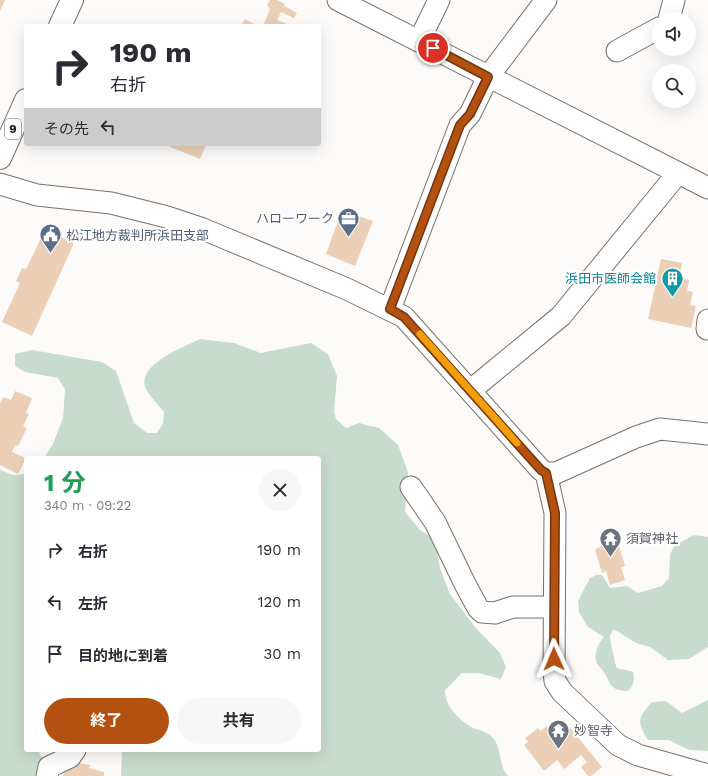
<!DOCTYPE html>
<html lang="ja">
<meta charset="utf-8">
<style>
:root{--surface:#fff;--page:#f7f7f7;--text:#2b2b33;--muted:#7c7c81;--accent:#b35210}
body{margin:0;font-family:"Work Sans","Noto Sans JP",sans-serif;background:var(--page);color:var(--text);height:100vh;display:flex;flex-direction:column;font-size:15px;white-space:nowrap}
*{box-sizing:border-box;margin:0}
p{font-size:13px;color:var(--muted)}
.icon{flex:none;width:22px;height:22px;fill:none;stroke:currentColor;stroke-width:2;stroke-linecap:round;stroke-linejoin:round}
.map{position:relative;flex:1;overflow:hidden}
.details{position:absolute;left:24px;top:456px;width:297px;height:296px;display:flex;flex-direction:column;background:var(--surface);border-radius:4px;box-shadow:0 4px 16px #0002}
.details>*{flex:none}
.hud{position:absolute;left:24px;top:24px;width:297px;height:122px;border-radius:4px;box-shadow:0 4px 16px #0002;background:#fff;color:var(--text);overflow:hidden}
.tools{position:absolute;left:652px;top:12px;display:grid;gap:8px}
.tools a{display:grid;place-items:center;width:44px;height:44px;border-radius:50%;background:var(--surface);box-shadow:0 4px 16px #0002;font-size:20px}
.pin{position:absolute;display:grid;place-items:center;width:34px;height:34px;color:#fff;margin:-17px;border:2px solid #fff;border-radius:50%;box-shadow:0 1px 4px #0007}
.me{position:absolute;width:44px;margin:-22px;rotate:359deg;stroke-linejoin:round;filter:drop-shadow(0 0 3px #0008)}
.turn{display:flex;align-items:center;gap:14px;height:84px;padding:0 20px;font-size:18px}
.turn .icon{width:52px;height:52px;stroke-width:2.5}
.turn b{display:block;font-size:28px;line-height:34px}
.then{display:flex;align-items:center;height:38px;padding:0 20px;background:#0003;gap:8px;font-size:15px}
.round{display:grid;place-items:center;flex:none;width:42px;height:42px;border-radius:21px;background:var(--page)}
.overview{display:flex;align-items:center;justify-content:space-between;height:68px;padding:0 20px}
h1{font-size:24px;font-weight:700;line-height:30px;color:#1e9e55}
.action{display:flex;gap:8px;margin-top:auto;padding:8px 20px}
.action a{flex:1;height:46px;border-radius:24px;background:var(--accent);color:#fff;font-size:16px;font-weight:700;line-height:46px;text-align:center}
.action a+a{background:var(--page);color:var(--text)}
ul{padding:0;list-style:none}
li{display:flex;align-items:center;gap:12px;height:52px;padding:0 20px}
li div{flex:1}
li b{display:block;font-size:15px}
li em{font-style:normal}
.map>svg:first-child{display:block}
.green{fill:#c7dbce}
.building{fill:#eccfb7}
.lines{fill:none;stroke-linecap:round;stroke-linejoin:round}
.minor-casing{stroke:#7a7068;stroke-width:23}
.highway-casing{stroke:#7a7068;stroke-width:24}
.minor{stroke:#fff;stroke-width:21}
.highway{stroke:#fff;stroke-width:22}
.route-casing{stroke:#74350a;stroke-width:10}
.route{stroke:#b35210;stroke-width:7}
.slow{stroke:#f59e0b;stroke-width:7}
.labels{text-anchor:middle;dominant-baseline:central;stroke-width:4;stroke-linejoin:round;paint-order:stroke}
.shield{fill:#fff;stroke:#615d5b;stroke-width:1}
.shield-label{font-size:12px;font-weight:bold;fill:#1d1815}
.service-label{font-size:13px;fill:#4e5e75;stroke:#fff;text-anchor:end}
.culture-label{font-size:13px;fill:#0d838f;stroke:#fff;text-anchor:end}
.worship-label{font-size:13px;fill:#5b616d;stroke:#fff;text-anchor:start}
</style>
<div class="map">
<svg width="708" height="776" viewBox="0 0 708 776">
<rect width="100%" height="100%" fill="#fdfbf9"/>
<!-- green -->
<g class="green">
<path d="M 200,339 L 234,343 L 261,353 L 311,343 L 328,354 L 337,376 L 334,412 L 336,419 L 346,428 L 359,423 L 379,428 L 398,445 L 408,472 L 405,512 L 420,530 L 435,539 L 440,568 L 450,594 L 475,627 L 500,653 L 506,667 L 501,679 L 479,673 L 462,673 L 445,690 C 445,707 458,719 473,728 C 478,730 485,731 490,735 C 504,746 497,768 509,776 L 121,776 L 122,755 L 121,750 L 319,750 L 319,458 L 44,458 L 53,444 L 63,418 L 65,389 L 58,378 L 25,372 L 15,366 L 15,354 L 32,350 L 102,362 L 116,371 L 134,423 L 147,433 L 157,433 L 163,424 L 164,412 C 159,406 147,393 145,387 C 138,364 184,347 200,339 Z"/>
<path d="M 0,470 L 13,475 L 26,474 L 26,750 L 38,750 L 46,766 L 44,776 L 0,776 Z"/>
<path d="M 694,535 L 708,537 L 708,647 L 689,659 L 668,660 L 650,647 L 636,643 L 617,631 L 613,630 C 613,631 610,635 610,636 C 610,640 615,665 617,668 C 621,670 627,669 633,672 C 635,680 634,685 628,691 C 607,690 612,683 603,671 C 602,668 598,666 597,664 C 593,655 598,643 604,637 L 587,626 L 579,612 L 578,601 L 590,578 L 596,575 L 602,575 L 610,588 L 627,586 L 638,593 L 662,586 L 669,578 L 670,554 L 675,545 Z"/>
<path d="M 708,700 L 708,751 L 689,750 L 669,740 L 648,740 C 637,722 637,718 652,702 L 666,701 L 682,713 Z"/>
</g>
<!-- building -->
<g class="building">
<path d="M 0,0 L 5,0 L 0,11 Z"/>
<path d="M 270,0 L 277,0 L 285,4 L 284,6 L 297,13 L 294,18 L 281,12 L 277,20 L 287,24 L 286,26 L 263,26 L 270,9 L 267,5 Z"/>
<path d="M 245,19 L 258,26 L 241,26 Z"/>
<path d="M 163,144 L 203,144 L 206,145 L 200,159 Z"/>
<path d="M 342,210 L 373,221 L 355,266 L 326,254 Z"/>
<path d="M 45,230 L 74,243 L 32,336 L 2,322 L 20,283 L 16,281 L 22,268 L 26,269 Z"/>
<path d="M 661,259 L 682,263 L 679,278 L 689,280 L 687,291 L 693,292 L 690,305 L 696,306 L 691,328 L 648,319 Z"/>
<path d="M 15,391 L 32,398 L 26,413 L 29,414 L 23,426 L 27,428 L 18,446 L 15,445 L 12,452 L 26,458 L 18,474 L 0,465 L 0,404 L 3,397 L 11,400 Z"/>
<path d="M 611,541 L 612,544 L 618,542 L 625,566 L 621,567 L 625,580 L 610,585 L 606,571 L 602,573 L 595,549 L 601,547 L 601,543 Z"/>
<path d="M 564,720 L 602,767 L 591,776 L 588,776 L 581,767 L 587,762 L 581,755 L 564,769 L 557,760 L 544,771 L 524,745 L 528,742 L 525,738 L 538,728 L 540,731 L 547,726 L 554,735 L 559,731 L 555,727 Z"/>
<path d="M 74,762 L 90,765 L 89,768 L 104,772 L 104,776 L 63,776 L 65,769 L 73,769 Z"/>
</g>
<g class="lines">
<defs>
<g id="minor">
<path d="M 338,0 L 708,188"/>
<path d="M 669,19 L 674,0"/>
<path d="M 419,41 L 439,0"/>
<path d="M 617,51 L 659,28"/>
<path d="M 0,184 L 37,195 L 111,203 L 167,217 L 203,229 L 347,289 L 404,317 L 541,470 L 546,473 L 556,473 L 636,437 L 660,429 L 708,434"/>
<path d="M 390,309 L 460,125 L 470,114 L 488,77 L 546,0"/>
<path d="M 707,329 L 708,320"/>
<path d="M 471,390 L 561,316 L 678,173"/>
<path d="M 546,473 L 555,513 L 554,672 L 555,681 L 562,692 L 618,745 L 638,755 L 708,775"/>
<path d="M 411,487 L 435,522 L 466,586 L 478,608 L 482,612 L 495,613 L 513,607 L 553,607"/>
<path d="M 47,776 L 49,767 L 70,757 L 75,750"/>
</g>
<g id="highway">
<path d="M 60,26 L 72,0"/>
<path d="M 0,158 L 26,100"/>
</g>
</defs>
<!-- minor casing -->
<use href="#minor" class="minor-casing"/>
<!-- highway casing -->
<use href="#highway" class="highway-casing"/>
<!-- minor -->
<use href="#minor" class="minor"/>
<!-- highway -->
<use href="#highway" class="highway"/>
</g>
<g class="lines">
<defs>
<path id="route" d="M 433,48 L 488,77 L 470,114 L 460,125 L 390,309 L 404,317 L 541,470 L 546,473 L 555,513 L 554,659"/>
</defs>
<!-- route casing -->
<use href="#route" class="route-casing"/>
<!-- route -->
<use href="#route" class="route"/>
<!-- slow -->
<path class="slow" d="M 420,334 L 517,443"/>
</g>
<!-- icons -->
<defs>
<symbol id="office-pin" viewBox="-11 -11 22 30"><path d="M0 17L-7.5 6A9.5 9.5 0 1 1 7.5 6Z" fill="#5c6f8a" stroke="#fff"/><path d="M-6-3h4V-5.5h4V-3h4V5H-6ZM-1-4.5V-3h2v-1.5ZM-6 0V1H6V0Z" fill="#fff"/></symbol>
<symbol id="civic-pin" viewBox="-11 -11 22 30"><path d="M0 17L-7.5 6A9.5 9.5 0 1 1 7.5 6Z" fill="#5c6f8a" stroke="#fff"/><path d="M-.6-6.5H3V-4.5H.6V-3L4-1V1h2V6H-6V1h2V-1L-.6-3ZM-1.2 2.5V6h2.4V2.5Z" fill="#fff"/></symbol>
<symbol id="building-pin" viewBox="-11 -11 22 30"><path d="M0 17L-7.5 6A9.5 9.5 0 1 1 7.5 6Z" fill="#0f9aa8" stroke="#fff"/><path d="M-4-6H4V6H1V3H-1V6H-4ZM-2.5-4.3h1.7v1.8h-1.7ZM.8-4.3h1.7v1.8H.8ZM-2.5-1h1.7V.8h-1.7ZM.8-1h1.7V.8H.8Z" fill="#fff"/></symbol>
<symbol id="temple-pin" viewBox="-11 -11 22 30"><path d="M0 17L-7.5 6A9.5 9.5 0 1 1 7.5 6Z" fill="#6b7280" stroke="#fff"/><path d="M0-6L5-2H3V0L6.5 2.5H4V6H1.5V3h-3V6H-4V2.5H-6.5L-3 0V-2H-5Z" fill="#fff"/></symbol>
</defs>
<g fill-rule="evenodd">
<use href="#office-pin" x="336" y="206" width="25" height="34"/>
<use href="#civic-pin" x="38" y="222" width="25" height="34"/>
<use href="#building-pin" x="660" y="266" width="25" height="34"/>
<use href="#temple-pin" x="598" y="526" width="25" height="34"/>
<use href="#temple-pin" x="546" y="718" width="25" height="34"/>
</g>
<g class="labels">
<!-- shield labels -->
<rect class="shield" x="5" y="119" width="16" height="20" rx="3"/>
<g class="shield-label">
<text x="13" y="129">9</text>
</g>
<!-- service labels -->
<g class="service-label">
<text x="334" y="218">ハローワーク</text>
<text x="66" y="235" text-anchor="start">松江地方裁判所浜田支部</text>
</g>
<!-- culture labels -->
<g class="culture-label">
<text x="656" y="278">浜田市医師会館</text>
</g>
<!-- worship labels -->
<g class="worship-label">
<text x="626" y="538">須賀神社</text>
<text x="574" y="730">妙智寺</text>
</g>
</g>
</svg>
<div class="tools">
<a><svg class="icon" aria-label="sound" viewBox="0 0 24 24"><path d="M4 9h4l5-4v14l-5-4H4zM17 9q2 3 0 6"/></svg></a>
<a><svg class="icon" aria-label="search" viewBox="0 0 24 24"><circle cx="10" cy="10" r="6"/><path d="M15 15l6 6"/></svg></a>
</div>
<div class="pin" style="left:433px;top:48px;background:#d93025"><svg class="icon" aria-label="arrive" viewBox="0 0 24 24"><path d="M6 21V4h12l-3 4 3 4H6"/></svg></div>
<svg class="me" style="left:554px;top:659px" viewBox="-20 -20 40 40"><path d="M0-17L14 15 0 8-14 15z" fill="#b35210" stroke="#fff" stroke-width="4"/></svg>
<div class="hud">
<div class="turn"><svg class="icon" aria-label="right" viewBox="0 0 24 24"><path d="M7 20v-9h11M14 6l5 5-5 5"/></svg><div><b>190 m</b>右折</div></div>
<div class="then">その先<svg class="icon" aria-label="left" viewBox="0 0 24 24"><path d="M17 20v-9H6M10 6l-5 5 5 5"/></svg></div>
</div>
<section class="details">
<div class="overview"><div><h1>1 分</h1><p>340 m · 09:22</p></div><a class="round"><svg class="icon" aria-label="close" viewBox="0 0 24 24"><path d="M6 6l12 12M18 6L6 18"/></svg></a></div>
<ul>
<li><svg class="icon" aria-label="right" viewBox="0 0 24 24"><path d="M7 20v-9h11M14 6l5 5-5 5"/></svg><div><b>右折</b></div><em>190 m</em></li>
<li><svg class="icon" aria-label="left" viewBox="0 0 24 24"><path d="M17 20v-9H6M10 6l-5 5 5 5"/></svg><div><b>左折</b></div><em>120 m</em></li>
<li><svg class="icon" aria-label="arrive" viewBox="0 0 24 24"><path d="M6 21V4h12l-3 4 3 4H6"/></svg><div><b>目的地に到着</b></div><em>30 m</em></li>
</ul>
<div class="action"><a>終了</a><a>共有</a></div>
</section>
</div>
